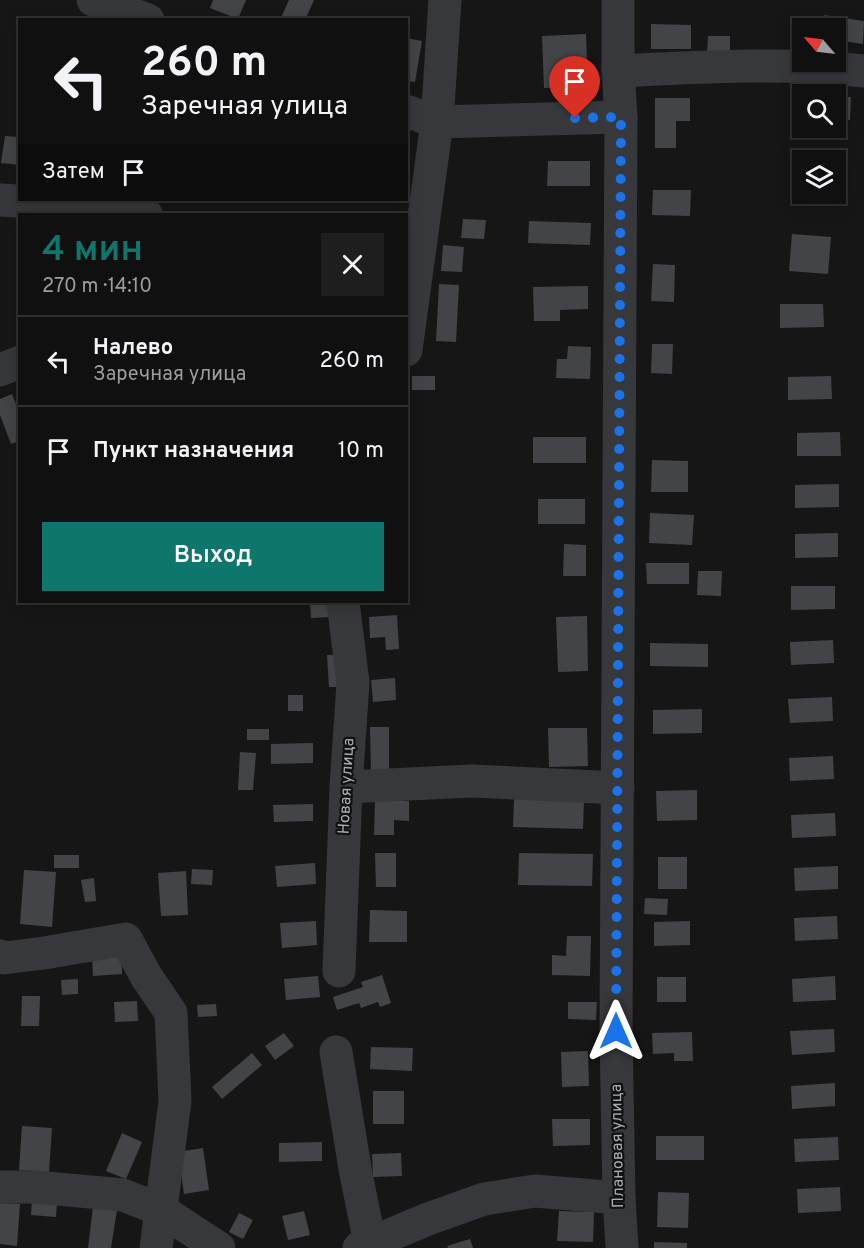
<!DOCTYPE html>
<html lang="ru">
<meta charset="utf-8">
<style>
:root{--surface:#101011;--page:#1e1e1f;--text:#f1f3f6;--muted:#9c9d9f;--line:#303031;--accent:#0f766e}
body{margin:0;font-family:Overpass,sans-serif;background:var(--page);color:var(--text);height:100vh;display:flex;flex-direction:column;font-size:22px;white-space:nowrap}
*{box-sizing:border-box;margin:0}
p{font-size:20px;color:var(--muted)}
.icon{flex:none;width:33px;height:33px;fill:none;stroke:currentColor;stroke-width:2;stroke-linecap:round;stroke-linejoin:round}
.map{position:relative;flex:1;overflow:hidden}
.drawer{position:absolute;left:18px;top:213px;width:390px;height:390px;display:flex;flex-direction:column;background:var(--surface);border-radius:0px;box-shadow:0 3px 15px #0003,0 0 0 2px var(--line)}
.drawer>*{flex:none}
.guide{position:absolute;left:18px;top:18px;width:390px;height:183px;border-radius:0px;box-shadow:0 3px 15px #0003,0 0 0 2px var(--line);background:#101011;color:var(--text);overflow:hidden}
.needle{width:39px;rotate:298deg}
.controls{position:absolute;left:792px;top:18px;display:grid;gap:12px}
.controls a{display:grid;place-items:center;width:54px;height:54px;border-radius:0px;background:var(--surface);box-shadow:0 3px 15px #0003,0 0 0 2px var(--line);font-size:30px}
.pin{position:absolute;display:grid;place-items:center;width:51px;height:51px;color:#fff;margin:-62px -26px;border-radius:50% 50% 50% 0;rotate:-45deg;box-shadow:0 0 6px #0007}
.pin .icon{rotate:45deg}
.me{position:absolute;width:66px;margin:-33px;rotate:0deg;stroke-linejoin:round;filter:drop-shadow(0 0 4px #0008)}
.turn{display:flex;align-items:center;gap:21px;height:126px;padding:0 24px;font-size:27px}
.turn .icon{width:78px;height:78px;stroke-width:2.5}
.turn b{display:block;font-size:42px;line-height:51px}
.then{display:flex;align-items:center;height:57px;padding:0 24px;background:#0003;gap:12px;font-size:22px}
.round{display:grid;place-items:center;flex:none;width:63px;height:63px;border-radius:0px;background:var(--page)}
.overview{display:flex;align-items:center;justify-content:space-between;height:102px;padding:0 24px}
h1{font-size:36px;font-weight:600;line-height:45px;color:var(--accent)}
.primary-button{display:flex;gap:12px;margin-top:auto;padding:12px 24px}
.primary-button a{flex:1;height:69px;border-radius:0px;background:var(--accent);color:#fff;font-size:24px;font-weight:600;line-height:69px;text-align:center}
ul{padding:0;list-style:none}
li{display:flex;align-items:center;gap:18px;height:90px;padding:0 24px;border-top:2px solid var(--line)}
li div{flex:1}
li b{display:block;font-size:22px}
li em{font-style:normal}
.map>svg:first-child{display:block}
.building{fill:#434447}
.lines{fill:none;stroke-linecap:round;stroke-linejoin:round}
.minor{stroke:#37383c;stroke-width:33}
.route{stroke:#1a73e8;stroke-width:10;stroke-dasharray:0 18}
.labels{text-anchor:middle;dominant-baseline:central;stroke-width:4.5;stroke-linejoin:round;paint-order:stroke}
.street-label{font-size:16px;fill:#a9aeb6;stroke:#111112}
</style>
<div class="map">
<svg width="864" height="1248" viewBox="0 0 864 1248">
<rect width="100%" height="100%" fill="#161617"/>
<!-- building -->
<g class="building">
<path d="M 213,0 L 246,0 L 238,19 L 210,8 Z"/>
<path d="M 289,0 L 314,0 L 305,20 L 280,20 Z"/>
<path d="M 824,15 L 864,21 L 863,44 L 836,40 L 836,28 L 821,28 Z"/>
<path d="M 651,24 L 691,25 L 691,49 L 651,49 Z"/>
<path d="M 586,34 L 588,87 L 544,88 L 542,36 Z"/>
<path d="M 708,36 L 730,36 L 730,54 L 707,54 Z"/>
<path d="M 406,38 L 422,41 L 415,82 L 406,81 Z"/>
<path d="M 836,97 L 851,97 L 850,120 L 836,120 Z"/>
<path d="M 655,98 L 690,98 L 690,121 L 676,121 L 676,148 L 655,148 Z"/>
<path d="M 5,136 L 20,137 L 20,165 L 1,163 Z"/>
<path d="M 548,161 L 590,161 L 590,186 L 547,186 Z"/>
<path d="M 836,164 L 847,165 L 846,188 L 836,187 Z"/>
<path d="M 653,190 L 691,190 L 690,216 L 652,215 Z"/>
<path d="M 463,219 L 486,220 L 484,239 L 461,238 Z"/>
<path d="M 529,221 L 591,223 L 590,245 L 528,243 Z"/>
<path d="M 792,234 L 831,237 L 828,274 L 789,271 Z"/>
<path d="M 443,245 L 464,247 L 462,272 L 441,271 Z"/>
<path d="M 653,264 L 675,265 L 674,302 L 651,301 Z"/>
<path d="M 439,284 L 459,285 L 456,342 L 436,341 Z"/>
<path d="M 588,286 L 588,309 L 560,310 L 560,321 L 534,321 L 533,287 Z"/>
<path d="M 780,304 L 823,304 L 824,327 L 780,328 Z"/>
<path d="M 652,344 L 673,344 L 672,374 L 651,373 Z"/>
<path d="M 568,346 L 591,347 L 590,379 L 556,378 L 557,359 L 567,359 Z"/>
<rect x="412" y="376" width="23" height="14"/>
<path d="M 831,376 L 832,399 L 788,400 L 788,377 Z"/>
<path d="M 12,394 L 20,414 L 20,441 L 11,444 L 0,415 L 0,399 Z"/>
<path d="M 840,432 L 841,456 L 797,456 L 797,433 Z"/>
<rect x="533" y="437" width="53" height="26"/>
<path d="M 652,460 L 688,461 L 688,492 L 651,492 Z"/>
<path d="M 839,484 L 839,507 L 795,508 L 795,485 Z"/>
<rect x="538" y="499" width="47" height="25"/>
<path d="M 650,513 L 694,515 L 692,545 L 649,543 Z"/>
<path d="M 838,533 L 838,557 L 795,558 L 795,534 Z"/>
<path d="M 564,544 L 586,545 L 586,576 L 563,576 Z"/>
<path d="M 646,563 L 689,563 L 689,584 L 647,584 Z"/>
<path d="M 698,571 L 722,571 L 721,596 L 697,595 Z"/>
<path d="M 791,586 L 835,586 L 835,609 L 791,610 Z"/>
<path d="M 310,602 L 329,602 L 330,617 L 311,618 Z"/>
<path d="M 397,615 L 399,649 L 386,650 L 385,637 L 370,638 L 369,617 Z"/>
<path d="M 587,616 L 588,671 L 558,672 L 556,617 Z"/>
<path d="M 833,640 L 834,663 L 791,665 L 790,642 Z"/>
<path d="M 650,643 L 708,644 L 708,667 L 650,666 Z"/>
<path d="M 327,655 L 339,655 L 340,687 L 329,687 Z"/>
<path d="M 395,678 L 396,700 L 373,702 L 371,680 Z"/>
<rect x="288" y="695" width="15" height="16"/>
<path d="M 832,697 L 833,721 L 790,723 L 788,699 Z"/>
<path d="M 702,709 L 702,733 L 653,734 L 653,710 Z"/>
<path d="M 370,727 L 389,727 L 389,771 L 371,771 Z"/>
<path d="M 548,728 L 587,728 L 588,766 L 549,767 Z"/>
<rect x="247" y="729" width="22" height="11"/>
<path d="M 313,743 L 313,763 L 271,764 L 271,744 Z"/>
<path d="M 240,752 L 256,753 L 253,790 L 238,790 Z"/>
<path d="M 833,756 L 834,779 L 790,781 L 789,758 Z"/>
<path d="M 697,790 L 697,820 L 657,821 L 656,791 Z"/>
<path d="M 514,799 L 584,801 L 583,829 L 513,827 Z"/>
<path d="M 375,800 L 409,801 L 409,821 L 394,820 L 394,835 L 374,835 Z"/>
<path d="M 313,804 L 313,821 L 274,822 L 273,805 Z"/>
<path d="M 835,813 L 836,836 L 792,838 L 791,815 Z"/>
<path d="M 375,853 L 396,853 L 396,887 L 376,887 Z"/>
<path d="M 519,853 L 593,854 L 592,886 L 518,885 Z"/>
<rect x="54" y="855" width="25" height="13"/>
<rect x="658" y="857" width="29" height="32"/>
<path d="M 315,863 L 316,884 L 277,887 L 275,866 Z"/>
<path d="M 838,866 L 838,889 L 795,891 L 794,868 Z"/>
<path d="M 192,869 L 213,870 L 212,885 L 191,884 Z"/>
<path d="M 24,870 L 56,872 L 52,927 L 20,924 Z"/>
<path d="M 186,871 L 188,915 L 161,916 L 158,873 Z"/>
<path d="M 94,878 L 96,901 L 85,902 L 81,880 Z"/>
<path d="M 645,898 L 668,899 L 667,915 L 644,914 Z"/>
<path d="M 370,910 L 407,911 L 407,942 L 369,942 Z"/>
<path d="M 837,916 L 838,939 L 795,941 L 794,918 Z"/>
<path d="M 316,921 L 317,945 L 282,948 L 280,923 Z"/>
<path d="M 690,921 L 690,945 L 654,946 L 654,922 Z"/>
<path d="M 567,936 L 591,936 L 590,976 L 552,975 L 552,955 L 566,956 Z"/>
<path d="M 121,952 L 122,974 L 93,976 L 92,954 Z"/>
<path d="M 382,975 L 391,1003 L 380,1007 L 378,1002 L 361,1008 L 359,1003 L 337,1010 L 333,997 L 363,987 L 361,982 Z"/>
<path d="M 318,976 L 320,997 L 286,1000 L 284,979 Z"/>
<path d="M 835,976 L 836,1000 L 793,1002 L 792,979 Z"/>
<rect x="657" y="977" width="29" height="25"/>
<path d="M 78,979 L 78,994 L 62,995 L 61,980 Z"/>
<path d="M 22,996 L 40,996 L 39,1026 L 21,1026 Z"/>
<path d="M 137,1001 L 138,1021 L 115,1022 L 114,1002 Z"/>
<path d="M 568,1002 L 597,1002 L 596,1020 L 568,1019 Z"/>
<path d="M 216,1004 L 217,1016 L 198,1017 L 197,1005 Z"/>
<path d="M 834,1029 L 835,1052 L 792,1055 L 790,1031 Z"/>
<path d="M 692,1032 L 693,1061 L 674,1061 L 674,1053 L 653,1054 L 652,1033 Z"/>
<path d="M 284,1033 L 294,1046 L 275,1060 L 265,1046 Z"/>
<path d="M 371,1047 L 413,1048 L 412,1071 L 370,1069 Z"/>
<path d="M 588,1051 L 589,1086 L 562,1087 L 561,1052 Z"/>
<path d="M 252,1053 L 262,1065 L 222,1099 L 212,1087 Z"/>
<path d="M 835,1083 L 835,1106 L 792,1109 L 791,1086 Z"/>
<rect x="373" y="1091" width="31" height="33"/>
<path d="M 552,1119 L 590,1119 L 590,1145 L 553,1146 Z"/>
<path d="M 22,1126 L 52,1128 L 49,1172 L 19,1170 Z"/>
<path d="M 122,1133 L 142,1142 L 126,1179 L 106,1171 Z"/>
<rect x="656" y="1136" width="48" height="24"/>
<path d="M 838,1137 L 839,1160 L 795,1162 L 794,1139 Z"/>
<path d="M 322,1142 L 322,1161 L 279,1162 L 279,1143 Z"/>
<path d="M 203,1148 L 209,1190 L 184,1194 L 178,1152 Z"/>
<path d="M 401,1153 L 402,1176 L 373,1177 L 372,1154 Z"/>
<path d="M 840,1187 L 841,1211 L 798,1213 L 797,1189 Z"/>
<path d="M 658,1192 L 689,1193 L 688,1228 L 657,1227 Z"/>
<path d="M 32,1201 L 57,1203 L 56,1217 L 31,1215 Z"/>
<path d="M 0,1203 L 20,1204 L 17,1246 L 0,1244 Z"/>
<path d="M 93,1207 L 117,1210 L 111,1248 L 88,1248 Z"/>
<path d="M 304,1211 L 310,1235 L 288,1240 L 282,1216 Z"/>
<path d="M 559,1211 L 594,1212 L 593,1242 L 557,1241 Z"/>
<path d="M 239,1213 L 253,1220 L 243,1239 L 229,1232 Z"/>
<path d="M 470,1239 L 473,1248 L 448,1248 L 447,1246 Z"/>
<path d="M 654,1242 L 687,1243 L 687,1248 L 654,1248 Z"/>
</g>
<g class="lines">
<!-- minor -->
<g class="minor">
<path d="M 93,0 L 148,20"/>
<path d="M 618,0 L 618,71 L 621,117 L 616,1031 L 619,1198 L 622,1248"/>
<path d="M 618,71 C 700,67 782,62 864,71"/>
<path d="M 406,111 L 437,122 L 621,117"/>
<path d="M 0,200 L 120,207 L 146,214"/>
<path d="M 406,350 L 437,122 L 445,0"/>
<path d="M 0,370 L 20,362"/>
<path d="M 346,787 L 472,781 L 618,788"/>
<path d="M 0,956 L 4,958 L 44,953 L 126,939 L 146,976 L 171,1013 L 175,1101 L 156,1248"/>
<path d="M 339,971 L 346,787 L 353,683 L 343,602"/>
<path d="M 336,1052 L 356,1174 L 370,1243"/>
<path d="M 0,1187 L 36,1187 L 123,1195 L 161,1210 L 219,1248"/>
<path d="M 359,1248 L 428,1219 L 484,1199 L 535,1191 L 619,1198"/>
</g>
</g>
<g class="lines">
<!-- route -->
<path class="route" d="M 575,118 L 621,117 L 616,1031"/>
</g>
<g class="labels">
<!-- street labels -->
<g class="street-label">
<text transform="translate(347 786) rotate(-87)">Новая улица</text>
<text transform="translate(618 1146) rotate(-91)">Плановая улица</text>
</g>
</g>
</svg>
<div class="controls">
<a><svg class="needle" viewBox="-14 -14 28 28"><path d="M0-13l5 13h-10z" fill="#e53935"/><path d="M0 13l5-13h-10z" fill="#9c9d9f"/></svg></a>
<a><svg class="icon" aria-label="search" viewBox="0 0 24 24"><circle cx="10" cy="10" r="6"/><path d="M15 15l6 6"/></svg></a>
<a><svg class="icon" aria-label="layers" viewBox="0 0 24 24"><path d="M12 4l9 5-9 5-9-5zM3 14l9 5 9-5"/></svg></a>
</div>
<div class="pin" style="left:575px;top:118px;background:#d93025"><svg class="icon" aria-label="arrive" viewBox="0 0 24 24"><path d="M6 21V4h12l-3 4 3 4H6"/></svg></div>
<svg class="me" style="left:616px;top:1031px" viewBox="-20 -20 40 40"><path d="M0-17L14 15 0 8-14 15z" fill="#1a73e8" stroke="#fff" stroke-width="4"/></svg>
<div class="guide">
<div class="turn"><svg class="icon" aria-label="left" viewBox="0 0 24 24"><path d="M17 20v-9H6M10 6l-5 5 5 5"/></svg><div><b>260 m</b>Заречная улица</div></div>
<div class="then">Затем<svg class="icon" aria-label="arrive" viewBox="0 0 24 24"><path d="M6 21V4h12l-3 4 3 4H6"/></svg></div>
</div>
<section class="drawer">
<div class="overview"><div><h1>4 мин</h1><p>270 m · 14:10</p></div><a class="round"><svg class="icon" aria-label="close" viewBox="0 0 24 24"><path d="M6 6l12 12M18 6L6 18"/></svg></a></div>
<ul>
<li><svg class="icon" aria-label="left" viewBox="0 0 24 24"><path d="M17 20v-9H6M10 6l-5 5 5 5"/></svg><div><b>Налево</b><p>Заречная улица</p></div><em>260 m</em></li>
<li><svg class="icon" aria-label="arrive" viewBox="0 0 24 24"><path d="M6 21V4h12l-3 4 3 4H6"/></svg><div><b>Пункт назначения</b></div><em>10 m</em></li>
</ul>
<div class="primary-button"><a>Выход</a></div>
</section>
</div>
